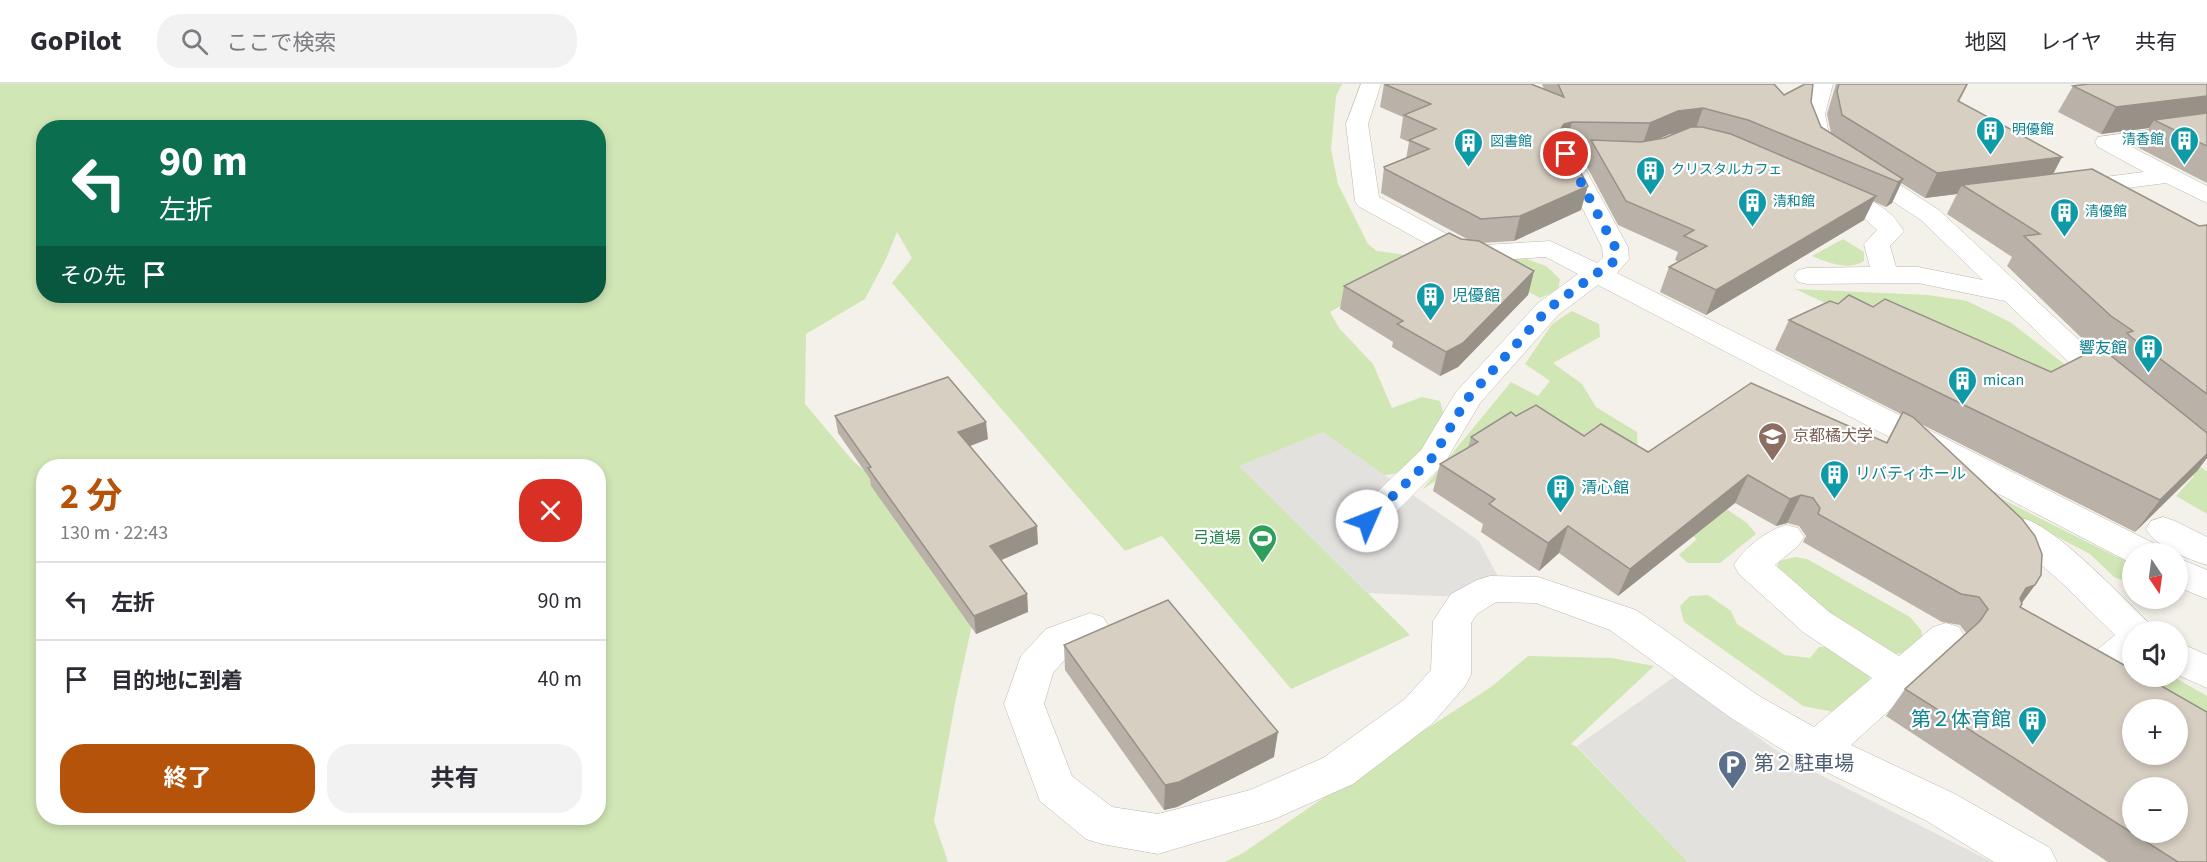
<!DOCTYPE html>
<html lang="ja">
<meta charset="utf-8">
<style>
:root{--surface:#fff;--page:#f2f2f3;--text:#2b2b33;--muted:#7c7c81;--line:#e1e1e2;--accent:#b45309}
body{margin:0;font-family:"Source Sans 3","Noto Sans JP",sans-serif;background:var(--page);color:var(--text);height:100vh;display:flex;flex-direction:column;font-size:22px;white-space:nowrap}
*{box-sizing:border-box;margin:0}
p{font-size:20px;color:var(--muted)}
.icon{flex:none;width:33px;height:33px;fill:none;stroke:currentColor;stroke-width:2;stroke-linecap:round;stroke-linejoin:round}
.map{position:relative;flex:1;overflow:hidden}
.sheet{position:absolute;left:36px;top:375px;width:570px;height:366px;display:flex;flex-direction:column;background:var(--surface);border-radius:24px;box-shadow:0 3px 9px #0003}
.sheet>*{flex:none}
.guide{position:absolute;left:36px;top:36px;width:570px;height:183px;border-radius:24px;box-shadow:0 3px 9px #0003;background:#0b6e4f;color:#fff;overflow:hidden}
.needle{width:39px;rotate:167deg}
.fabs{position:absolute;left:2122px;top:459px;display:grid;gap:12px}
.fabs a{display:grid;place-items:center;width:66px;height:66px;border-radius:50%;background:var(--surface);box-shadow:0 3px 9px #0003;font-size:30px}
.pin{position:absolute;display:grid;place-items:center;width:51px;height:51px;color:#fff;margin:-26px;border:3px solid #fff;border-radius:50%;box-shadow:0 2px 6px #0007}
.me{position:absolute;width:66px;margin:-33px;rotate:46deg;stroke-linejoin:round;filter:drop-shadow(0 0 4px #0008)}
.turn{display:flex;align-items:center;gap:21px;height:126px;padding:0 24px;font-size:27px}
.turn .icon{width:78px;height:78px;stroke-width:2.5}
.turn b{display:block;font-size:42px;line-height:51px}
.then{display:flex;align-items:center;height:57px;padding:0 24px;background:#0003;gap:12px;font-size:22px}
.round{display:grid;place-items:center;flex:none;width:63px;height:63px;border-radius:24px;background:var(--page)}
.head{display:flex;align-items:center;justify-content:space-between;height:102px;padding:0 24px}
h1{font-size:36px;font-weight:700;line-height:45px;color:var(--accent)}
.primary-button{display:flex;gap:12px;margin-top:auto;padding:12px 24px}
.primary-button a{flex:1;height:69px;border-radius:24px;background:var(--accent);color:#fff;font-size:24px;font-weight:700;line-height:69px;text-align:center}
.primary-button a+a{background:var(--page);color:var(--text)}
ul{padding:0;list-style:none}
li{display:flex;align-items:center;gap:18px;height:78px;padding:0 24px;border-top:2px solid var(--line)}
li div{flex:1}
li b{display:block;font-size:22px}
li em{font-style:normal}
header{display:flex;align-items:center;gap:36px;box-sizing:border-box;height:84px;padding:0 30px;background:var(--surface);border-bottom:2px solid var(--line)}
header strong{font-size:28px}
nav{display:flex;gap:33px;margin-inline-start:auto;font-size:21px}
.search{width:420px;height:54px;background:var(--page);display:flex;align-items:center;gap:15px;box-sizing:border-box;padding:0 21px;border-radius:24px;color:var(--muted);font-size:22px}
.map>svg:first-child{display:block}
.green{fill:#d1e6b5;fill-rule:evenodd}
.parking{fill:#e3e1de}
.lines{fill:none;stroke-linecap:round;stroke-linejoin:round}
.minor-casing{stroke:#bfb8ad;stroke-width:1}
.minor{fill:#fff;fill-rule:evenodd}
.wall{fill:#bab2a8;fill-rule:evenodd}
.shaded-wall{fill:#979188}
.building{fill:#d8cfc3;stroke:#979188;stroke-width:1.5;fill-rule:evenodd}
.route{stroke:#1a73e8;stroke-width:10;stroke-dasharray:0 18}
.labels{text-anchor:middle;dominant-baseline:central;stroke-width:4.5;stroke-linejoin:round;paint-order:stroke}
.far-culture-label{font-size:14px;fill:#0d838f;stroke:#fff;text-anchor:start}
.culture-label{font-size:16px;fill:#0d838f;stroke:#fff;text-anchor:start}
.education-label{font-size:16px;fill:#785e54;stroke:#fff;text-anchor:start}
.leisure-label{font-size:16px;fill:#27864d;stroke:#fff;text-anchor:end}
.near-culture-label{font-size:20px;fill:#0d838f;stroke:#fff;text-anchor:end}
.near-service-label{font-size:20px;fill:#4e5e75;stroke:#fff;text-anchor:start}
</style>
<header>
<strong>GoPilot</strong>
<div class="search"><svg class="icon" aria-label="search" viewBox="0 0 24 24"><circle cx="10" cy="10" r="6"/><path d="M15 15l6 6"/></svg>ここで検索</div>
<nav><a>地図</a><a>レイヤ</a><a>共有</a></nav>
</header>
<div class="map">
<svg width="2207" height="778" viewBox="0 0 2207 778">
<rect width="100%" height="100%" fill="#f4f1ea"/>
<!-- green -->
<g class="green">
<path d="M 0,0 L 1342,0 L 1336,12 L 1331,65 L 1338,100 L 1368,160 L 1377,167 L 1464,179 L 1524,174 L 1546,182 L 1560,195 L 1558,206 L 1540,214 L 1474,179 L 1398,190 L 1330,228 L 1339,244 L 1373,280 L 1392,324 L 1422,313 L 1440,317 L 1446,339 C 1430,361 1415,390 1384,391 L 1323,349 L 1240,382 L 1410,551 L 1291,605 L 1162,452 L 1125,467 L 892,199 L 912,174 L 897,148 L 886,175 L 865,215 L 806,250 L 805,320 L 853,377 L 909,424 L 973,536 L 955,619 L 934,737 L 948,778 L 0,778 ZM 44,44 L 598,44 L 598,212 L 44,212 ZM 44,382 L 598,382 L 598,734 L 44,734 Z"/>
<path d="M 1843,155 L 1864,168 L 1864,177 C 1849,187 1828,179 1812,172 Z"/>
<path d="M 1795,205 L 1928,211 L 1967,217 L 2010,238 L 2072,286 L 2026,312 Z"/>
<path d="M 1572,227 L 1599,240 L 1600,253 L 1553,279 L 1582,300 L 1596,323 L 1637,348 L 1638,372 L 1520,340 L 1422,406 L 1511,298 L 1538,312 L 1550,297 L 1525,280 L 1552,240 Z"/>
<path d="M 2075,337 L 2171,365 L 2207,387 L 2207,430 L 2176,412 L 2194,392 Z"/>
<path d="M 1654,376 L 1747,439 L 1756,450 L 1720,479 L 1688,479 L 1679,471 L 1697,455 L 1642,417 Z"/>
<path d="M 1998,413 L 2117,473 L 2125,466 L 2133,470 L 2133,495 L 2128,498 L 2114,493 L 2090,470 L 1992,419 Z"/>
<path d="M 1795,473 L 1807,475 L 1910,533 L 1921,546 L 1923,555 L 1911,569 L 1893,570 L 1871,563 L 1776,488 L 1779,477 Z"/>
<path d="M 1708,511 L 1731,527 L 1737,540 L 1785,571 L 1810,574 L 1819,563 L 1832,563 L 1869,587 L 1870,600 L 1834,628 L 1803,622 L 1684,538 L 1680,522 L 1690,512 Z"/>
<path d="M 1528,572 L 1612,574 L 1654,582 L 1571,660 L 1577,663 L 1688,778 L 1225,778 L 1243,769 L 1377,677 L 1491,603 Z"/>
<path d="M 2172,592 L 2207,612 L 2207,664 L 2178,626 L 2137,593 Z"/>
</g>
<!-- parking -->
<g class="parking">
<path d="M 1323,348 L 1479,457 L 1510,515 L 1367,509 L 1239,382 Z"/>
<path d="M 1674,593 L 1787,674 L 1992,778 L 1688,778 L 1577,662 Z"/>
</g>
<g class="lines">
<defs>
<g id="minor">
<path d="M 1361,0 L 1381,0 L 1368,40 L 1379,113 L 1469,162 L 1550,157 L 1597,179 L 1603,173 L 1602,163 L 1555,70 L 1558,65 L 1566,63 L 1639,67 L 1643,72 L 1639,77 L 1631,79 L 1581,77 L 1628,163 L 1629,175 L 1617,189 L 2157,461 L 2161,470 L 2133,470 L 2131,479 L 1598,201 L 1558,231 L 1480,319 L 1444,380 L 1379,445 L 1367,449 L 1355,445 L 1350,437 L 1355,429 L 1421,366 L 1456,308 L 1538,219 L 1578,190 L 1546,173 L 1465,178 L 1456,176 L 1358,122 L 1355,117 L 1346,40 Z"/>
<path d="M 1813,0 L 1833,0 L 1825,30 L 1830,56 L 1939,126 L 2123,297 L 2127,303 L 2123,309 L 2112,312 L 2101,309 L 2005,217 L 1918,199 L 1807,200 L 1798,198 L 1794,192 L 1798,186 L 1807,184 L 1870,183 L 1864,160 L 1877,146 L 1863,133 L 1820,114 L 1817,109 L 1820,104 C 1840,99 1873,115 1888,128 C 1895,133 1899,140 1904,147 L 1890,162 L 1896,183 L 1918,183 L 1983,196 L 1921,136 L 1813,65 C 1799,44 1803,21 1813,0 Z"/>
<path d="M 2207,38 L 2207,52 L 2130,62 L 2207,102 L 2207,119 L 2166,99 L 2073,111 L 2064,109 L 2061,104 L 2064,99 L 2073,97 L 2144,88 L 2098,63 L 2095,58 L 2098,53 Z"/>
<path d="M 2163,433 L 2175,437 L 2207,453 L 2207,481 C 2188,475 2156,463 2146,445 L 2151,437 Z"/>
<path d="M 2025,435 C 2057,444 2121,512 2148,538 L 2154,548 L 2133,548 L 2133,580 L 2114,597 L 2100,601 L 2061,584 L 2056,573 L 2061,562 L 2075,558 L 2097,566 L 2115,551 L 2062,499 L 2013,456 L 2008,447 L 2013,438 Z"/>
<path d="M 1786,441 L 1798,444 L 1804,453 L 1798,462 L 1775,481 L 1829,528 L 1899,572 L 1933,543 L 1946,539 L 1959,543 L 1965,553 L 1959,563 L 1851,661 L 1955,710 L 2050,764 L 2057,778 L 1994,778 L 1925,736 L 1791,671 L 1731,634 L 1610,546 L 1536,519 L 1496,518 L 1477,530 L 1471,539 L 1471,591 L 1465,602 L 1433,639 L 1353,700 L 1272,736 L 1158,770 L 1102,760 L 1086,755 L 1040,717 L 1004,620 L 1021,572 L 1046,545 L 1090,529 L 1103,533 L 1109,543 L 1103,553 L 1074,565 L 1053,589 L 1044,620 L 1072,692 L 1112,723 L 1158,730 L 1250,706 L 1323,674 L 1405,615 L 1431,586 L 1433,537 L 1451,510 L 1477,496 L 1490,492 L 1538,493 L 1636,526 L 1759,612 L 1814,643 L 1872,594 L 1803,548 L 1739,490 L 1734,481 C 1744,464 1767,446 1786,441 Z"/>
<path d="M 2178,474 L 2207,486 L 2207,515 L 2178,503 Z"/>
<path d="M 2178,558 L 2207,571 L 2207,604 L 2178,591 Z"/>
</g>
</defs>
<!-- minor casing -->
<use href="#minor" class="minor-casing"/>
<!-- minor -->
<use href="#minor" class="minor"/>
</g>
<!-- wall -->
<g class="wall">
<path d="M 1384,0 L 1544,5 L 1542,0 L 1774,0 L 1784,11 L 1811,18 L 1821,43 L 1831,49 L 1827,30 L 1836,0 L 1968,0 L 1959,18 L 2053,90 L 2199,142 L 2207,141 L 2207,374 L 2197,387 L 2135,448 L 1919,339 L 2035,501 L 2022,519 L 2020,523 L 2207,778 L 2108,778 L 1886,632 L 1905,605 L 1966,549 L 1960,541 L 1942,538 L 1803,458 L 1806,452 L 1799,442 L 1787,439 L 1776,442 L 1735,419 L 1618,512 L 1559,469 L 1539,487 L 1481,448 L 1483,440 L 1433,407 L 1440,380 L 1468,364 L 1471,353 L 1516,332 L 1584,352 L 1648,368 L 1886,359 L 1901,330 L 1775,266 L 1789,236 L 1838,220 L 1873,223 L 2051,288 L 2095,266 L 2091,263 L 2007,182 L 2012,173 L 1947,130 L 1957,110 L 1925,114 L 1901,99 L 1892,119 L 1886,123 L 1873,117 L 1864,136 L 1706,231 L 1660,208 L 1669,183 L 1679,178 L 1675,176 L 1678,168 L 1618,141 L 1585,79 L 1590,61 L 1566,61 L 1581,126 L 1514,157 L 1482,159 L 1534,187 L 1528,211 L 1458,283 L 1440,292 L 1392,263 L 1393,258 L 1340,225 L 1344,202 L 1461,155 L 1469,156 L 1381,109 L 1384,83 L 1406,75 L 1409,58 L 1400,54 L 1403,33 L 1380,23 ZM 1677,49 L 1664,54 L 1658,55 L 1670,50 Z"/>
<path d="M 2207,0 L 2207,99 L 2137,63 L 2149,44 L 2101,50 L 2058,28 L 2073,2 Z"/>
<path d="M 835,332 L 988,355 L 969,362 L 1038,460 L 1001,476 L 1027,510 L 1028,528 L 976,550 L 871,402 L 870,395 L 838,349 Z"/>
<path d="M 1064,561 L 1274,673 L 1177,723 L 1164,726 L 1065,586 Z"/>
</g>
<!-- shaded-wall -->
<g class="shaded-wall">
<path d="M 2207,12 L 2207,37 L 2154,36 L 2149,44 L 2101,50 L 2116,23 Z"/>
<path d="M 1703,24 L 1695,47 L 1670,50 L 1642,62 L 1650,39 L 1678,27 Z"/>
<path d="M 1572,38 L 1566,61 L 1559,48 L 1564,40 Z"/>
<path d="M 2062,73 L 2049,98 L 1962,101 L 1957,110 L 1925,114 L 1937,89 Z"/>
<path d="M 1903,95 L 1892,119 L 1886,123 L 1898,98 Z"/>
<path d="M 1588,102 L 1581,126 L 1514,157 L 1520,132 Z"/>
<path d="M 1876,112 L 1864,136 L 1706,231 L 1716,206 Z"/>
<path d="M 1534,187 L 1528,211 L 1458,283 L 1440,292 L 1446,268 Z"/>
<path d="M 986,338 L 988,355 L 960,366 L 958,348 Z"/>
<path d="M 2207,370 L 2207,374 L 2197,387 L 2135,448 L 2160,416 Z"/>
<path d="M 1748,391 L 1735,419 L 1618,512 L 1630,485 Z"/>
<path d="M 1801,411 L 1787,439 L 1776,442 L 1790,415 Z"/>
<path d="M 1037,442 L 1038,460 L 992,480 L 990,462 Z"/>
<path d="M 1568,442 L 1559,469 L 1539,487 L 1548,459 Z"/>
<path d="M 2035,501 L 2014,529 L 2006,532 L 2026,504 Z"/>
<path d="M 1027,510 L 1028,528 L 976,550 L 974,532 Z"/>
<path d="M 1278,648 L 1274,673 L 1177,723 L 1164,726 L 1165,701 Z"/>
</g>
<!-- building -->
<g class="building">
<path d="M 1384,0 L 1531,0 L 1564,13 L 1558,0 L 1774,0 L 1784,11 L 1805,0 L 1813,0 L 1811,18 L 1821,43 L 1903,95 L 1898,98 L 1748,36 L 1703,24 L 1678,27 L 1650,39 L 1572,38 L 1564,40 L 1559,48 L 1588,102 L 1520,132 L 1481,135 L 1385,85 L 1384,83 L 1429,65 L 1409,56 L 1436,45 L 1404,31 L 1431,20 Z"/>
<path d="M 1839,0 L 1967,0 L 1958,17 L 2062,73 L 1937,89 L 1842,31 L 1837,7 Z"/>
<path d="M 2088,0 L 2207,0 L 2207,12 L 2116,23 L 2073,2 Z"/>
<path d="M 2207,29 L 2207,62 L 2154,36 Z"/>
<path d="M 1691,43 L 1702,43 L 1731,50 L 1876,112 L 1716,206 L 1669,183 L 1707,162 L 1684,152 L 1694,146 L 1626,117 L 1591,56 L 1641,58 L 1664,54 Z"/>
<path d="M 2092,85 L 2199,142 L 2207,141 L 2207,310 L 2131,253 L 2127,249 L 2133,247 L 2111,232 L 2024,152 L 2040,150 L 1962,101 Z"/>
<path d="M 1449,149 L 1461,155 L 1479,157 L 1534,187 L 1463,259 L 1446,268 L 1397,240 L 1403,237 L 1344,202 Z"/>
<path d="M 1849,211 L 1873,223 L 1885,215 L 2051,288 L 2100,263 L 2207,349 L 2207,370 L 2160,416 L 1789,236 L 1830,217 L 1838,220 Z"/>
<path d="M 948,293 L 986,338 L 958,348 L 1037,442 L 990,462 L 1027,510 L 974,532 L 868,384 L 871,383 L 835,332 Z"/>
<path d="M 1751,299 L 1887,359 L 1903,328 L 1913,333 L 2022,435 L 2035,452 L 2042,470 L 2041,491 L 2035,501 L 2026,504 L 2020,514 L 2022,520 L 2020,523 L 2133,586 L 2133,592 L 2144,592 L 2207,628 L 2207,778 L 2178,778 L 1905,605 L 1980,537 L 1988,525 L 1979,513 L 1961,510 L 1818,430 L 1820,424 L 1813,414 L 1801,411 L 1790,415 L 1748,391 L 1630,485 L 1568,442 L 1548,459 L 1489,420 L 1495,415 L 1440,380 L 1478,358 L 1471,353 L 1511,328 L 1516,332 L 1536,321 L 1584,352 L 1601,340 L 1648,368 ZM 2133,626 L 2178,626 L 2178,670 L 2133,670 ZM 2133,704 L 2178,704 L 2178,748 L 2133,748 Z"/>
<path d="M 1168,516 L 1278,648 L 1179,698 L 1165,701 L 1064,561 Z"/>
</g>
<g class="lines">
<!-- route -->
<path class="route" d="M 1367,437 L 1433,373 L 1467,315 L 1548,225 L 1597,189 L 1608,183 L 1616,175 L 1615,163 L 1566,70"/>
</g>
<!-- icons -->
<defs>
<symbol id="building-pin" viewBox="-11 -11 22 30"><path d="M0 17L-7.5 6A9.5 9.5 0 1 1 7.5 6Z" fill="#0f9aa8" stroke="#fff"/><path d="M-4-6H4V6H1V3H-1V6H-4ZM-2.5-4.3h1.7v1.8h-1.7ZM.8-4.3h1.7v1.8H.8ZM-2.5-1h1.7V.8h-1.7ZM.8-1h1.7V.8H.8Z" fill="#fff"/></symbol>
<symbol id="university-pin" viewBox="-11 -11 22 30"><path d="M0 17L-7.5 6A9.5 9.5 0 1 1 7.5 6Z" fill="#8d6e63" stroke="#fff"/><path d="M0-5L7-2L0 1L-7-2ZM-4 1L0 2.5L4 1V4Q0 6-4 4Z" fill="#fff"/></symbol>
<symbol id="stadium-pin" viewBox="-11 -11 22 30"><path d="M0 17L-7.5 6A9.5 9.5 0 1 1 7.5 6Z" fill="#2e9e5b" stroke="#fff"/><path d="M0-5a6.5 5 0 1 0 0 10a6.5 5 0 1 0 0-10ZM-3.5-1.8h7v3.6h-7Z" fill="#fff"/></symbol>
<symbol id="parking-pin" viewBox="-11 -11 22 30"><path d="M0 17L-7.5 6A9.5 9.5 0 1 1 7.5 6Z" fill="#5c6f8a" stroke="#fff"/><path d="M-3.5-5.5H1a3.5 3.5 0 0 1 0 7H-1V5.5H-3.5ZM-1-3.4V-.6H.8a1.4 1.4 0 0 0 0-2.8Z" fill="#fff"/></symbol>
</defs>
<g fill-rule="evenodd">
<use href="#building-pin" x="1974" y="30" width="33" height="45"/>
<use href="#building-pin" x="2168" y="40" width="33" height="45"/>
<use href="#building-pin" x="1452" y="42" width="33" height="45"/>
<use href="#building-pin" x="1634" y="70" width="33" height="45"/>
<use href="#building-pin" x="1736" y="102" width="33" height="45"/>
<use href="#building-pin" x="2048" y="112" width="33" height="45"/>
<use href="#building-pin" x="1414" y="196" width="33" height="45"/>
<use href="#building-pin" x="2132" y="248" width="33" height="45"/>
<use href="#building-pin" x="1946" y="280" width="33" height="45"/>
<use href="#university-pin" x="1756" y="336" width="33" height="45"/>
<use href="#building-pin" x="1818" y="374" width="33" height="45"/>
<use href="#building-pin" x="1544" y="388" width="33" height="45"/>
<use href="#stadium-pin" x="1246" y="438" width="33" height="45"/>
<use href="#building-pin" x="2016" y="620" width="33" height="45"/>
<use href="#parking-pin" x="1716" y="664" width="33" height="45"/>
</g>
<g class="labels">
<!-- far-culture labels -->
<g class="far-culture-label">
<text x="2012" y="46">明優館</text>
<text x="2164" y="56" text-anchor="end">清香館</text>
<text x="1490" y="58">図書館</text>
<text x="1671" y="86">クリスタルカフェ</text>
<text x="1773" y="118">清和館</text>
<text x="2085" y="128">清優館</text>
</g>
<!-- culture labels -->
<g class="culture-label">
<text x="1452" y="212">児優館</text>
<text x="2127" y="264" text-anchor="end">響友館</text>
<text x="1983" y="296">mican</text>
<text x="1855" y="390">リバティホール</text>
<text x="1581" y="404">清心館</text>
</g>
<!-- education labels -->
<g class="education-label">
<text x="1793" y="352">京都橘大学</text>
</g>
<!-- leisure labels -->
<g class="leisure-label">
<text x="1241" y="454">弓道場</text>
</g>
<!-- near-culture labels -->
<g class="near-culture-label">
<text x="2011" y="636">第２体育館</text>
</g>
<!-- near-service labels -->
<g class="near-service-label">
<text x="1754" y="680">第２駐車場</text>
</g>
</g>
</svg>
<div class="fabs">
<a><svg class="needle" viewBox="-14 -14 28 28"><path d="M0-13l5 13h-10z" fill="#e53935"/><path d="M0 13l5-13h-10z" fill="#7c7c81"/></svg></a>
<a><svg class="icon" aria-label="sound" viewBox="0 0 24 24"><path d="M4 9h4l5-4v14l-5-4H4zM17 9q2 3 0 6"/></svg></a>
<a>+</a>
<a>−</a>
</div>
<div class="pin" style="left:1566px;top:70px;background:#d93025"><svg class="icon" aria-label="arrive" viewBox="0 0 24 24"><path d="M6 21V4h12l-3 4 3 4H6"/></svg></div>
<svg class="me" style="left:1367px;top:437px" viewBox="-20 -20 40 40"><circle r="19" fill="#fff"/><path d="M0-13L10 11 0 6-10 11z" fill="#1a73e8"/></svg>
<div class="guide">
<div class="turn"><svg class="icon" aria-label="left" viewBox="0 0 24 24"><path d="M17 20v-9H6M10 6l-5 5 5 5"/></svg><div><b>90 m</b>左折</div></div>
<div class="then">その先<svg class="icon" aria-label="arrive" viewBox="0 0 24 24"><path d="M6 21V4h12l-3 4 3 4H6"/></svg></div>
</div>
<section class="sheet">
<div class="head"><div><h1>2 分</h1><p>130 m · 22:43</p></div><a class="round" style="background:#d93025;color:#fff"><svg class="icon" aria-label="close" viewBox="0 0 24 24"><path d="M6 6l12 12M18 6L6 18"/></svg></a></div>
<ul>
<li><svg class="icon" aria-label="left" viewBox="0 0 24 24"><path d="M17 20v-9H6M10 6l-5 5 5 5"/></svg><div><b>左折</b></div><em>90 m</em></li>
<li><svg class="icon" aria-label="arrive" viewBox="0 0 24 24"><path d="M6 21V4h12l-3 4 3 4H6"/></svg><div><b>目的地に到着</b></div><em>40 m</em></li>
</ul>
<div class="primary-button"><a>終了</a><a>共有</a></div>
</section>
</div>
